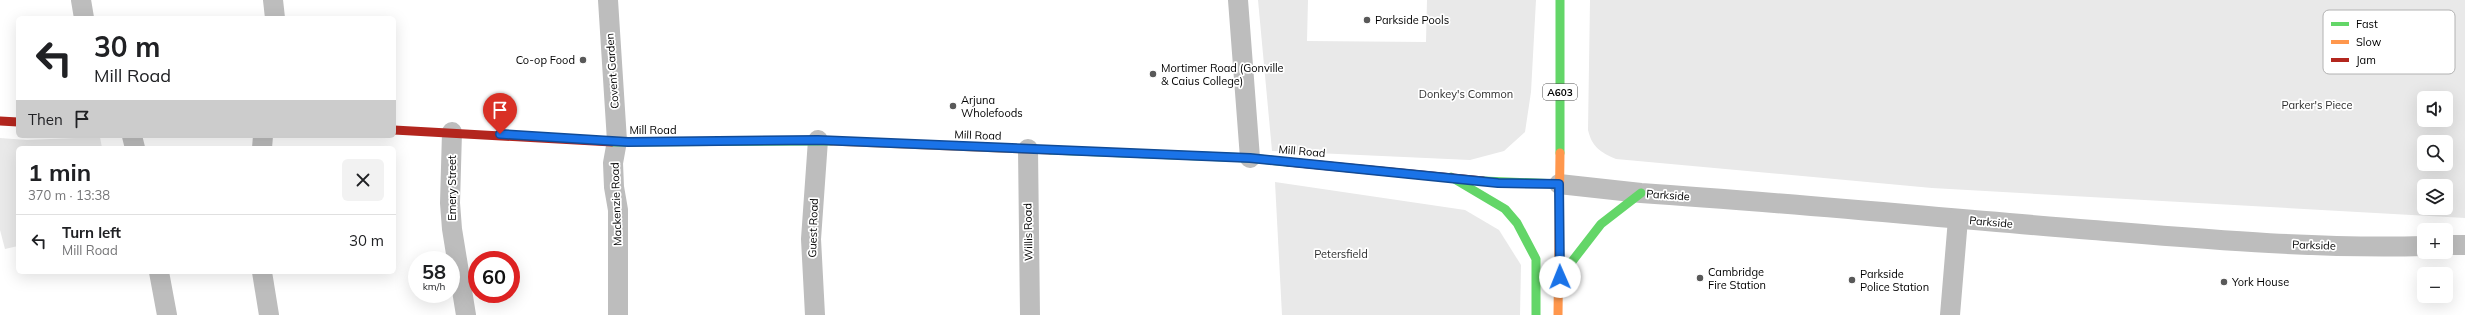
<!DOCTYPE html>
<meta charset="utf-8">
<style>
:root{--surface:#fff;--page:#f2f2f2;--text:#202124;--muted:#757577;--line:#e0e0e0}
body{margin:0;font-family:Mulish,sans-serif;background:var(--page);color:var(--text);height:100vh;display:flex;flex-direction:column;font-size:15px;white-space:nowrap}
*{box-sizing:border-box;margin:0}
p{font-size:13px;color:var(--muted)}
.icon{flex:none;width:22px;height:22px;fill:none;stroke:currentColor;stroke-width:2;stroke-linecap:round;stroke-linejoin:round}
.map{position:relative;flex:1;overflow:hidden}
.sheet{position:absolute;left:16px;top:146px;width:380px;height:128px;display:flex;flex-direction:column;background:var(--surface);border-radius:6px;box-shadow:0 4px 16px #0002}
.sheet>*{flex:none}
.banner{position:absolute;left:16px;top:16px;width:380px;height:122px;border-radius:6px;box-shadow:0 4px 16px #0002;background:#fff;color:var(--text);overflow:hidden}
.tools{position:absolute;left:2417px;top:91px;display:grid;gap:8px}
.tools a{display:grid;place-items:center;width:36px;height:36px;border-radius:6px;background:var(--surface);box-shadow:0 4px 16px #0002;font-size:20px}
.speed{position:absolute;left:408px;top:251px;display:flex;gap:8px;font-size:20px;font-weight:700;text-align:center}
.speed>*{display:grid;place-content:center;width:52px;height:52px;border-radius:50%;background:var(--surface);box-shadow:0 4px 16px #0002;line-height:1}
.speed small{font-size:10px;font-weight:400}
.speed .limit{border:6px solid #d22;background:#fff;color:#111}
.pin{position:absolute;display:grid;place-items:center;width:34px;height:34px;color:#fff;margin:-41px -17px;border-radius:50% 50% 50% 0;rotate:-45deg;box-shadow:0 0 4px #0007}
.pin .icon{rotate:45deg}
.me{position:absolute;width:44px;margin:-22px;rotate:359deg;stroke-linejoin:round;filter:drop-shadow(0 0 3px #0008)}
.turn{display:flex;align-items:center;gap:14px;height:84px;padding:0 12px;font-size:18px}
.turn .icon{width:52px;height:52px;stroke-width:2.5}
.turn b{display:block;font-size:28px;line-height:34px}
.then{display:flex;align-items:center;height:38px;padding:0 12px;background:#0003;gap:8px;font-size:15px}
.round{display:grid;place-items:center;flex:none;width:42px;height:42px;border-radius:6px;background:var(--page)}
.headline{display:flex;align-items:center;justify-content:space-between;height:68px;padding:0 12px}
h1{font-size:24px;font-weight:700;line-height:30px}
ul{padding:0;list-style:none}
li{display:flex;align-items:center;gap:12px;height:52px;padding:0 12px;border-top:1px solid var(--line)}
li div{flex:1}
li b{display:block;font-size:15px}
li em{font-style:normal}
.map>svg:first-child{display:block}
.green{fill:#e9e9e9;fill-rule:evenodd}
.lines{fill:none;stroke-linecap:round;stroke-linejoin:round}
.street{stroke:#bdbdbd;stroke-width:20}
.fast{stroke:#63d668;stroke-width:9}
.slow{stroke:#ff974d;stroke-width:9}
.jam{stroke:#b3261e;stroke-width:9}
.route-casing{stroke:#114b97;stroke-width:10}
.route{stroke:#1a73e8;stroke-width:7}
.poi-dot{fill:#595959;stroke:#fff;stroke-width:1.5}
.labels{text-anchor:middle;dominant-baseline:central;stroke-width:3.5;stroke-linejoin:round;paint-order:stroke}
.shield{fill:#fff;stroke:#4c4c4c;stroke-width:1}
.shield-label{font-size:10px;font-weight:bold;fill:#000}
.poi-label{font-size:11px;fill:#000;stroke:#fff;text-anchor:start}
.street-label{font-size:11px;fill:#000;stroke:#fff}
.park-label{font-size:11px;fill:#2e2e2e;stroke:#fff}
.key{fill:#fff;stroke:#b2b2b2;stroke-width:1}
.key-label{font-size:11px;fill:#000}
</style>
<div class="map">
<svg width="2465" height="315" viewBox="0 0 2465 315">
<rect width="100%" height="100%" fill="#fff"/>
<!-- green -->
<g class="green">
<path d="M 1258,0 L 1308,0 L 1307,41 L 1426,42 L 1427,0 L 1536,0 L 1531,92 L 1525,132 L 1504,151 L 1470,160 L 1272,151 Z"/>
<path d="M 1590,0 L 2465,0 L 2465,218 L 1932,188 L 1616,159 C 1600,152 1592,147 1588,130 ZM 2424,98 L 2446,98 L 2446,120 L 2424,120 ZM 2424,142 L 2446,142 L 2446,164 L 2424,164 ZM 2424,186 L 2446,186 L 2446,208 L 2424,208 Z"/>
<path d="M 100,137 L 102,148 L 18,148 L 18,246 L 5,249 L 0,230 L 0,138 L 27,140 Z"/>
<path d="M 1275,182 L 1465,210 L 1499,230 L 1521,265 L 1520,315 L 1282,315 Z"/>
</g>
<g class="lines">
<!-- street -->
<g class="street">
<path d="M 81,0 L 84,18"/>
<path d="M 273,0 L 275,18"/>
<path d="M 608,0 L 617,141 L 613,163 L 614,187 L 618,210 L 618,315"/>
<path d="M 1238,0 L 1250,158"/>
<path d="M 452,132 L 450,203 L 452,229 L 466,315"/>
<path d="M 132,136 L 135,148"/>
<path d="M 262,148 L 263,136"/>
<path d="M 1028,149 L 1030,315"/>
<path d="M 1559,184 L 1641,193 C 1792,203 1942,218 2093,230 C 2203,239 2314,249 2424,246"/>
<path d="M 2446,245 L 2465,245"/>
<path d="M 159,272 L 167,315"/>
<path d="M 262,272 L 269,315"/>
<path d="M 815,315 L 811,239 L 818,140"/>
<path d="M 1950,315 L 1958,219"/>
</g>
<!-- fast -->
<g class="fast">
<path d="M 1560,0 L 1560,153"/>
<path d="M 612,142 L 831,141"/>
<path d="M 1050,150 L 1250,158 L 1288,162"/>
<path d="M 1451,177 L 1505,209 L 1517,223 L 1536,259 L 1536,315"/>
<path d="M 1483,181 L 1559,184"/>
<path d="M 1560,277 L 1601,224 L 1641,193"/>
</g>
<!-- slow -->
<g class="slow">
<path d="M 831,141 L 1050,150"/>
<path d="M 1558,315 L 1560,153"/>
</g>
<!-- jam -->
<g class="jam">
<path d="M 0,121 L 18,122"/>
<path d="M 394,130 L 612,142"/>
<path d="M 1288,162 L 1483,181"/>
</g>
</g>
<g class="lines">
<defs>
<path id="route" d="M 500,134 L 628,142 L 818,140 L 1250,158 L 1498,183 L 1559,184 L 1560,277"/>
</defs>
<!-- route casing -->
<use href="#route" class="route-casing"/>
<!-- route -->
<use href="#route" class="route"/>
</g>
<!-- markers -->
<g class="poi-dot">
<circle cx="1367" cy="20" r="4"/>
<circle cx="583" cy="60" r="4"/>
<circle cx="1153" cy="74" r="4"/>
<circle cx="953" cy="106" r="4"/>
<circle cx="1700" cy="278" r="4"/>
<circle cx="1852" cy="280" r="4"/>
<circle cx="2224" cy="282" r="4"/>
</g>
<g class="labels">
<!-- shield labels -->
<rect class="shield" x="1543" y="84" width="34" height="16" rx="3"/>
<g class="shield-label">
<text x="1560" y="92">A603</text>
</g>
<!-- poi labels -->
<g class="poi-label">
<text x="1375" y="20">Parkside Pools</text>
<text x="575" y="60" text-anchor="end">Co-op Food</text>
<text x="1161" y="68">Mortimer Road (Gonville<tspan x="1161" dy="13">&amp; Caius College)</tspan></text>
<text x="961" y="100">Arjuna<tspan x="961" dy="13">Wholefoods</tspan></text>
<text x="1708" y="272">Cambridge<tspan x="1708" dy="13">Fire Station</tspan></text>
<text x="1860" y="274">Parkside<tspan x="1860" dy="13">Police Station</tspan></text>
<text x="2232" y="282">York House</text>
</g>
<!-- street labels -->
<g class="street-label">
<text transform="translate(612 71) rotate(-94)">Covent Garden</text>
<text x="653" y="130">Mill Road</text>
<text transform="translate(978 135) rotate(2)">Mill Road</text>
<text transform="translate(1302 151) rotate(5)">Mill Road</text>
<text transform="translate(452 188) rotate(-90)">Emery Street</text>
<text transform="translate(1668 195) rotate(4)">Parkside</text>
<text transform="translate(616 204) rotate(-92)">Mackenzie Road</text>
<text transform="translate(1991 222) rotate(5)">Parkside</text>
<text transform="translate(813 228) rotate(-88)">Guest Road</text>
<text transform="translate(1028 232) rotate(-91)">Willis Road</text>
<text transform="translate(2314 245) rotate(2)">Parkside</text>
</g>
<!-- park labels -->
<g class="park-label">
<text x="1466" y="94">Donkey's Common</text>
<text x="2317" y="105">Parker's Piece</text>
<text x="1341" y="254">Petersfield</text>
</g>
</g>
<!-- legend -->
<rect x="2323" y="10" width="132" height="64" rx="6" class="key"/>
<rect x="2331" y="22" width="18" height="4" fill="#63d668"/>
<rect x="2331" y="40" width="18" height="4" fill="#ff974d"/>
<rect x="2331" y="58" width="18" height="4" fill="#b3261e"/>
<g class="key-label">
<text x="2356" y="28">Fast</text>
<text x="2356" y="46">Slow</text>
<text x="2356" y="64">Jam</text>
</g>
</svg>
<div class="tools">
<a><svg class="icon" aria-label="sound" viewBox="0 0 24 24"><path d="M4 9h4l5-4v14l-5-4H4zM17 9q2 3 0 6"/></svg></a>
<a><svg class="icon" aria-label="search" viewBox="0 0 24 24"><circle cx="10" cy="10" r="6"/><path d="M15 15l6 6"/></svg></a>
<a><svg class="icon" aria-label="layers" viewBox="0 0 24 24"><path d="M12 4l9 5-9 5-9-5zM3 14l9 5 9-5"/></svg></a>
<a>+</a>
<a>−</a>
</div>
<div class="speed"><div>58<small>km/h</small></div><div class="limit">60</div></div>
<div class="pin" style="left:500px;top:134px;background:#d93025"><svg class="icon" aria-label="arrive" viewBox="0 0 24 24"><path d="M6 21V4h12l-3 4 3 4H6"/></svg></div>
<svg class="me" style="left:1560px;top:277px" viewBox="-20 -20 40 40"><circle r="19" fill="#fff"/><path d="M0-13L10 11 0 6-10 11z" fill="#1a73e8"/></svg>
<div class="banner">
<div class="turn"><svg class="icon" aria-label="left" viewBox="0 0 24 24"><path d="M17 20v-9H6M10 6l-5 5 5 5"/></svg><div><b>30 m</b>Mill Road</div></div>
<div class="then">Then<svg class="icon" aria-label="arrive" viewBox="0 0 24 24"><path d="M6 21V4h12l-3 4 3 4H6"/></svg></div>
</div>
<section class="sheet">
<div class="headline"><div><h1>1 min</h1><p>370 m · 13:38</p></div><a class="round"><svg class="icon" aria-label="close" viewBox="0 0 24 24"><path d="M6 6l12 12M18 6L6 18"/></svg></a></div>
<ul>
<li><svg class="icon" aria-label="left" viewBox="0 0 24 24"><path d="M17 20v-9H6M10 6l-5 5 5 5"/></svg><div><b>Turn left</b><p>Mill Road</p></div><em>30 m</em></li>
</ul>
</section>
</div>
